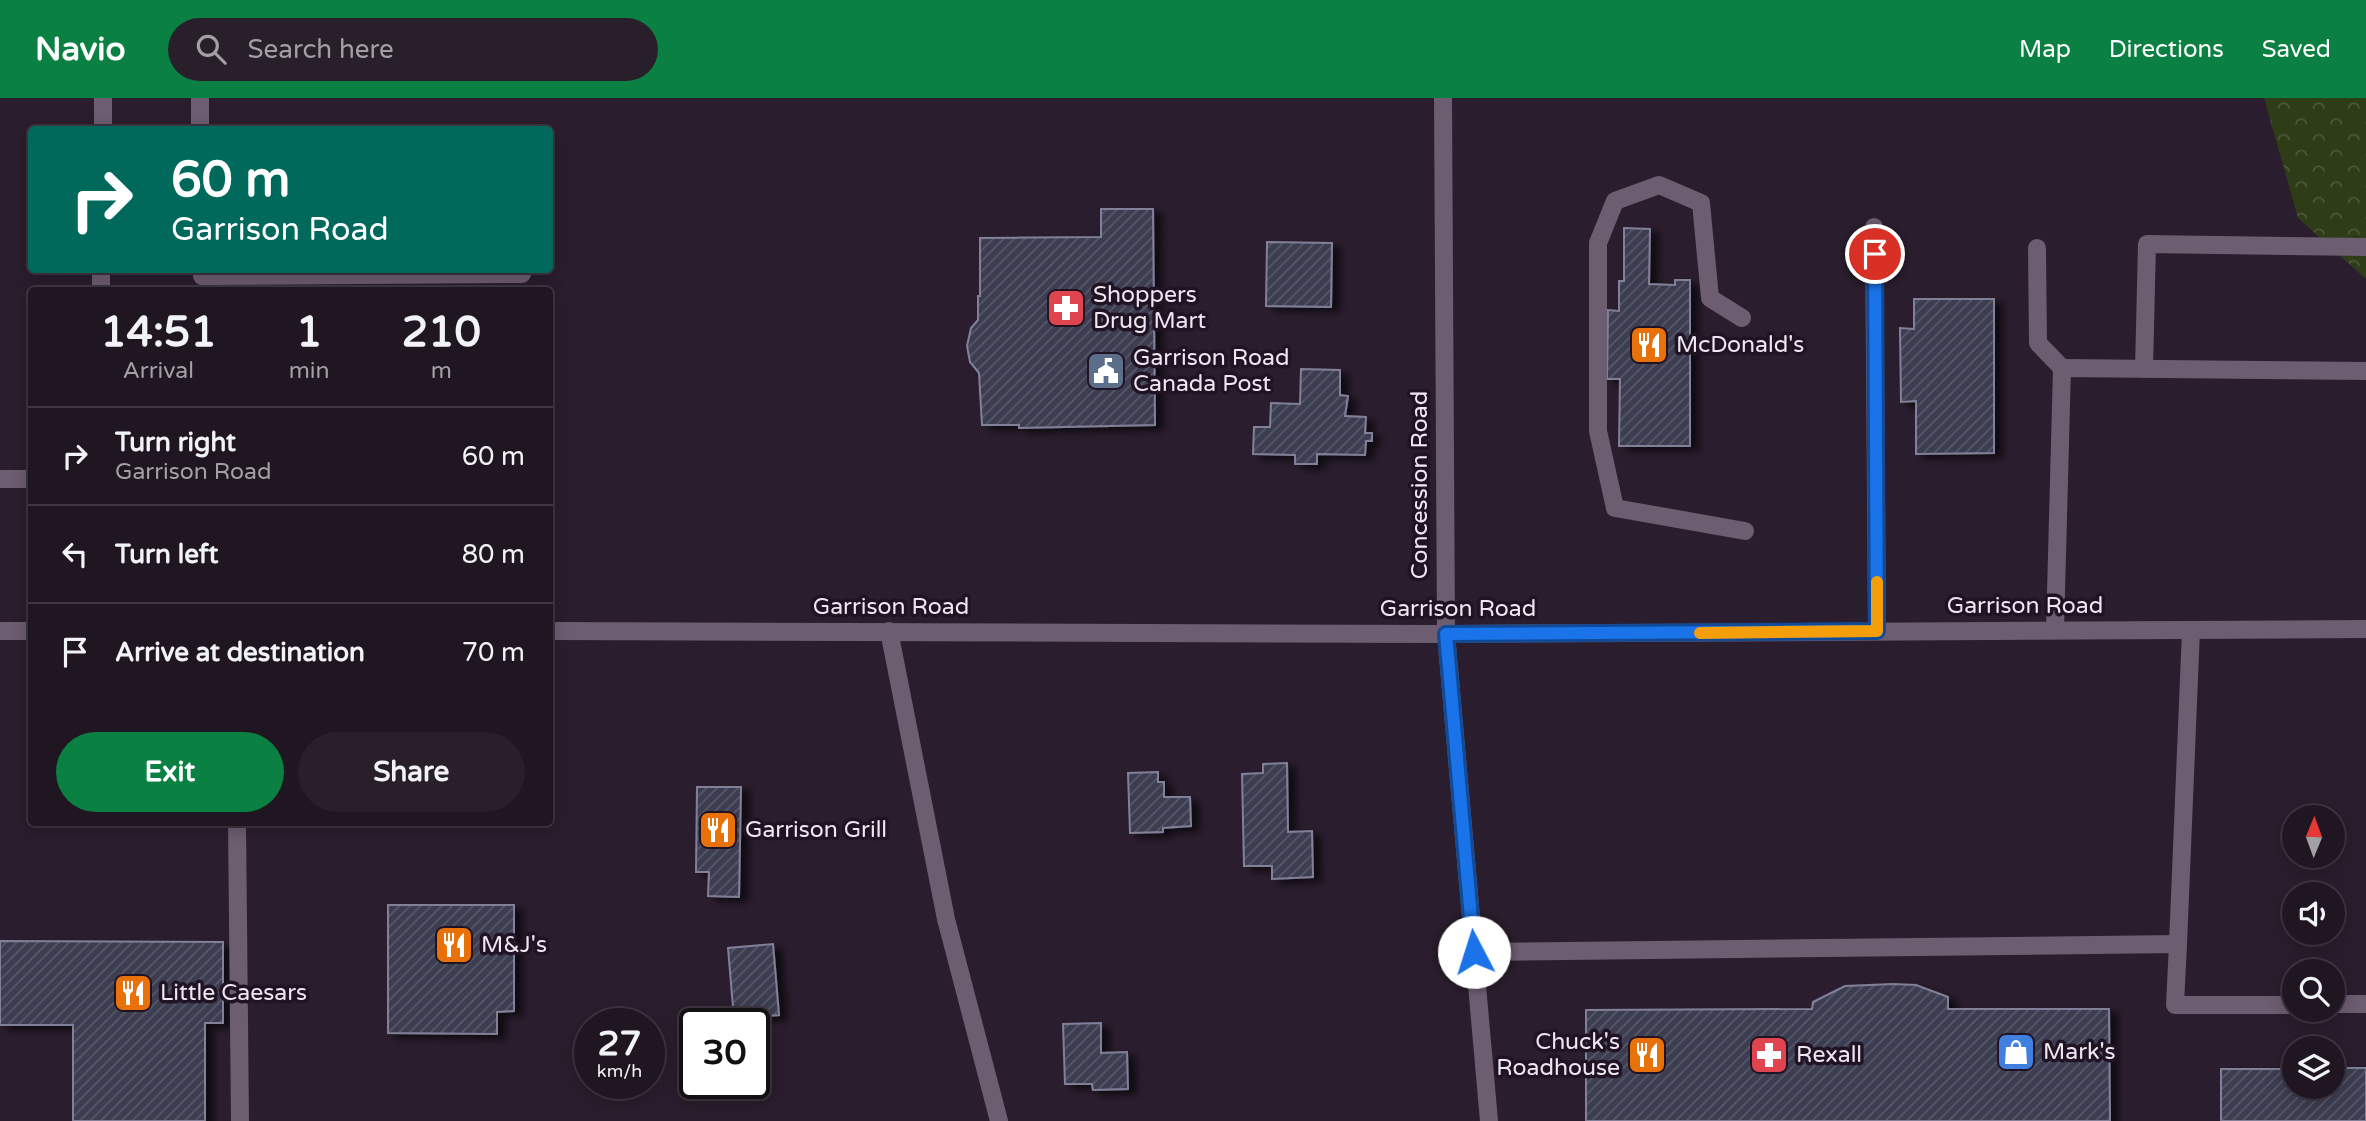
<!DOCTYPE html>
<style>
:root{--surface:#201622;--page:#281f2a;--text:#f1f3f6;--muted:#a29fa5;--line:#3d3540;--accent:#0b8043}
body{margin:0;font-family:"Varela Round",sans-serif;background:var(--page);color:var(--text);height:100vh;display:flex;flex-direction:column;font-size:26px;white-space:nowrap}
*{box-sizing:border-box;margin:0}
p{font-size:23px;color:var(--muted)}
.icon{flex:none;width:38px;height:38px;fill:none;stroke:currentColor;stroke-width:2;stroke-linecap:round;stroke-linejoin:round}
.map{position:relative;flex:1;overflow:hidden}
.drawer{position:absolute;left:28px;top:189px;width:525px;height:539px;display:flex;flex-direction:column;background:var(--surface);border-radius:7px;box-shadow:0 4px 18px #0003,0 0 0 2px var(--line)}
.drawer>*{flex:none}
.guide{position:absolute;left:28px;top:28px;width:525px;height:147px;border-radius:7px;box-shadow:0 4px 18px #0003,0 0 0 2px var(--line);background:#00695c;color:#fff;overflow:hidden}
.needle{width:46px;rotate:1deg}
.buttons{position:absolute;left:2282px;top:707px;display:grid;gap:14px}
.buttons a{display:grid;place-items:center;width:63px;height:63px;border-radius:50%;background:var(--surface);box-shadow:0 4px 18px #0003,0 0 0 2px var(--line);font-size:35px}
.speed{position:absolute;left:574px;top:910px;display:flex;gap:14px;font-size:35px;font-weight:700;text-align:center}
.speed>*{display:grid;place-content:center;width:91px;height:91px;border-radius:50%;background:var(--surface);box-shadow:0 4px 18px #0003,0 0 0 2px var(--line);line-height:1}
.speed small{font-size:18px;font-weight:400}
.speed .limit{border:4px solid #111;border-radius:10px;background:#fff;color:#111}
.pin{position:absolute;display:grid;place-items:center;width:60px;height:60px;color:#fff;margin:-30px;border:4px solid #fff;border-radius:50%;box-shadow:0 2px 7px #0007}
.me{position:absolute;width:77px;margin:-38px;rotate:355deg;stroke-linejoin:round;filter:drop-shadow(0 0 5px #0008)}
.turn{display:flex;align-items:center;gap:24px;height:147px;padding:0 28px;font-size:32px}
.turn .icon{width:91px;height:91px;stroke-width:2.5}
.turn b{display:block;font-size:49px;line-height:60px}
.eta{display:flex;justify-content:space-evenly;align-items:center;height:119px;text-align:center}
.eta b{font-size:42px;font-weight:700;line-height:49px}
.action{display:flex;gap:14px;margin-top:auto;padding:14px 28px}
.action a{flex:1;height:80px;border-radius:42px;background:var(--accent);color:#fff;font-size:28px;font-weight:700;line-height:80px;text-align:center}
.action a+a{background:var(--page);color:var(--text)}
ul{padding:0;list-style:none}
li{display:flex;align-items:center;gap:21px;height:98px;padding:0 28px;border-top:2px solid var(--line)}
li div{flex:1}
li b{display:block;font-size:26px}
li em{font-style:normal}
header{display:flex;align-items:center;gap:42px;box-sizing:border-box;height:98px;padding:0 35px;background:var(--accent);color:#fff}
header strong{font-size:33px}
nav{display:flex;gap:38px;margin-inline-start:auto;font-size:24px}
.search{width:490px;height:63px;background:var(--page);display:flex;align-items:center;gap:18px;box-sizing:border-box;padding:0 24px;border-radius:38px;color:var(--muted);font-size:26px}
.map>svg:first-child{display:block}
.forest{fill:url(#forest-crowns)}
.building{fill:url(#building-hatch);stroke:#808198;stroke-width:2;filter:url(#shadow)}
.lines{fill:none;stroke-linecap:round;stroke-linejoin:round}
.service{stroke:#6c5d70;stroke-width:18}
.minor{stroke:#6c5d70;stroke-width:18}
.tertiary{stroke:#6c5d70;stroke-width:18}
.secondary{stroke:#6c5d70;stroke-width:18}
.route-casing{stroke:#114b97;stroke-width:18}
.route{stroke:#1a73e8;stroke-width:12}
.slow{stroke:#f59e0b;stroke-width:12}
.labels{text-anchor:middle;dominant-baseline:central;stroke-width:7;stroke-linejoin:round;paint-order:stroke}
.poi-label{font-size:23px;fill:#eee6f1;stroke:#201424;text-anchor:start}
.street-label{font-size:23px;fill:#eee6f1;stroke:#201424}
</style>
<header>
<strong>Navio</strong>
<div class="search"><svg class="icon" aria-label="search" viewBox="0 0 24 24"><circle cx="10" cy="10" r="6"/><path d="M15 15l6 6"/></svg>Search here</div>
<nav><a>Map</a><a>Directions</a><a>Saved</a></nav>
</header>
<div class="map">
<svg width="2366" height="1023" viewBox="0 0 2366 1023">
<defs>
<pattern id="forest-crowns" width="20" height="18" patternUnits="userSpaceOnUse" patternTransform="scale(1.75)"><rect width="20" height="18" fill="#2e3c17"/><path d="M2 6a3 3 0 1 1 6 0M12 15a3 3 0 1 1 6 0" fill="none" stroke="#4d5839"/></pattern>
<pattern id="building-hatch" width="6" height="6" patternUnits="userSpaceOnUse" patternTransform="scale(1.75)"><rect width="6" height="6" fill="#3c3c51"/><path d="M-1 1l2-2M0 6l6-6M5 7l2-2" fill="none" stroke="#58586a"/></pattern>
<filter id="shadow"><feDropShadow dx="8" dy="4.5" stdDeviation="3.5" flood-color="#0009"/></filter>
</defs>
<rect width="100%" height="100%" fill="#2a1d2d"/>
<!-- forest -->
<path class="forest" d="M 2264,0 L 2366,0 L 2366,181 L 2298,120 Z"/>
<!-- building -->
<g class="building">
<path d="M 1101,111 L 1153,111 L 1155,327 L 1019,330 L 1019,327 L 982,327 L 979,275 L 970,264 L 967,248 L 971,230 L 978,222 L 978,198 L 980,198 L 980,140 L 1101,139 Z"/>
<path d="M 1624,130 L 1650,131 L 1649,186 L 1675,187 L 1675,182 L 1690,182 L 1690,348 L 1619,348 L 1620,281 L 1607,281 L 1608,212 L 1619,213 L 1619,183 L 1624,183 Z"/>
<path d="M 1267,144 L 1332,145 L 1331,209 L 1266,208 Z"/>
<path d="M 1914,201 L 1994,201 L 1994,355 L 1916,356 L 1916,303 L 1901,304 L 1900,230 L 1914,231 Z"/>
<path d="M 1301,271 L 1340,272 L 1340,297 L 1348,298 L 1345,318 L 1366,319 L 1365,335 L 1372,335 L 1372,343 L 1366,343 L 1365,357 L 1317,356 L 1317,366 L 1295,366 L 1295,357 L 1253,356 L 1254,329 L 1270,329 L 1271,305 L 1300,306 Z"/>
<path d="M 1287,665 L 1288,734 L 1312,733 L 1313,779 L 1272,781 L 1272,768 L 1244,768 L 1242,676 L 1263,675 L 1263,666 Z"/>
<path d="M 1158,674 L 1158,684 L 1164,684 L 1164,699 L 1190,699 L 1191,728 L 1163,730 L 1163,734 L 1130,735 L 1128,675 Z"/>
<path d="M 697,689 L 741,689 L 739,799 L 708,798 L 709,774 L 696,774 Z"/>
<path d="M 388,807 L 514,807 L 514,913 L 497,914 L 497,936 L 388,935 Z"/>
<path d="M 0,843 L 223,844 L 223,925 L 205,925 L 205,1023 L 73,1023 L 73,927 L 0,927 Z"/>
<path d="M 773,846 L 779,917 L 734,921 L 728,850 Z"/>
<path d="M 1893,886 L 1916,887 L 1948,899 L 1948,911 L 2109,911 L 2110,1023 L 1586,1023 L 1586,912 L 1812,911 L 1813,904 L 1845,888 Z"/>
<path d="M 1101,925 L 1101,955 L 1127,954 L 1128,991 L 1093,992 L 1092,986 L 1065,986 L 1063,926 Z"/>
<path d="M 2333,970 L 2366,970 L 2366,1023 L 2221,1023 L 2221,971 L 2294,971 L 2294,989 L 2333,989 Z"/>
</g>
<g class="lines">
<!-- service -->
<g class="service">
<path d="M 200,0 L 200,32"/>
<path d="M 103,32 L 103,0"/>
<path d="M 1874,129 L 1877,533"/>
<path d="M 2037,150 L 2038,245 L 2062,270"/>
<path d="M 202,178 L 522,176"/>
<path d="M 101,192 L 101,172"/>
<path d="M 1742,220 L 1710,200 L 1701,105 L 1659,87 L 1615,103 L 1598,145 L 1598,333 L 1615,410 L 1745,433"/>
<path d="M 2144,271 L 2147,146 L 2366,149"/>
<path d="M 0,381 L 32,381"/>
<path d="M 2055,532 L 2062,270 L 2366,273"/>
<path d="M 889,533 L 946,821 L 999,1023"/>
<path d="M 237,724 L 240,1023"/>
<path d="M 2178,846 L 2191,532"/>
<path d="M 1474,854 L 2178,846 L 2175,907 L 2294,907"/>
<path d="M 2333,906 L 2366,906"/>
</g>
<!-- minor -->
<path class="minor" d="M 1446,536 L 1489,1023"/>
<!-- tertiary -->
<path class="tertiary" d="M 1443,0 L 1446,536"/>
<!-- secondary -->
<g class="secondary">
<path d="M 0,533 L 32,533"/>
<path d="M 550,533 L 1446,536 L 2366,531"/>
</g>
</g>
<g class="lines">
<defs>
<path id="route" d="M 1474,854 L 1446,536 L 1877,533 L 1875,156"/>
</defs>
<!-- route casing -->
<use href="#route" class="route-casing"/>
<!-- route -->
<use href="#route" class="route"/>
<!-- slow -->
<path class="slow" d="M 1700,535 L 1877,533 L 1877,484"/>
</g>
<!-- icons -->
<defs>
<symbol id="pharmacy-square" viewBox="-11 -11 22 22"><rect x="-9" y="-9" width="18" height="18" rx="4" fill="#e0444e" stroke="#201424"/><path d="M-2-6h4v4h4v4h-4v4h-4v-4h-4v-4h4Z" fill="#fff"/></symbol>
<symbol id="restaurant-square" viewBox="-11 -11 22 22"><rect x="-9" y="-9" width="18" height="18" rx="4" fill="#e8710a" stroke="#201424"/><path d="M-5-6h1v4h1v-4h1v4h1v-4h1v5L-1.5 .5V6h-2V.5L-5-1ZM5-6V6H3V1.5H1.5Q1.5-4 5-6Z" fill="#fff"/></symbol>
<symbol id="civic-square" viewBox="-11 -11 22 22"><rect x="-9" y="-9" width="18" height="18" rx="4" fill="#5c6f8a" stroke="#201424"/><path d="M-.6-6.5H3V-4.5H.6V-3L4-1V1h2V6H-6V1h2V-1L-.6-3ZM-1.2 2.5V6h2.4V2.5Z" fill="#fff"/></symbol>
<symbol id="shop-square" viewBox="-11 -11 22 22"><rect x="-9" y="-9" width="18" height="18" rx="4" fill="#3f7fe0" stroke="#201424"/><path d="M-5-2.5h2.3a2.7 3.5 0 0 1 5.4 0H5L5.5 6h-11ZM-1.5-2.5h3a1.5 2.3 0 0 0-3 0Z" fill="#fff"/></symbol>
</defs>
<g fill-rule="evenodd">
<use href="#pharmacy-square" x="1044" y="188" width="44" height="44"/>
<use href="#restaurant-square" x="1627" y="225" width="44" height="44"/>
<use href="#civic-square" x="1084" y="251" width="44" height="44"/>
<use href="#restaurant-square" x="696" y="710" width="44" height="44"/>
<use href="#restaurant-square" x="432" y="825" width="44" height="44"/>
<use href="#restaurant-square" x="111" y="873" width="44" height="44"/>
<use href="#shop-square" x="1994" y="932" width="44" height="44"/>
<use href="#restaurant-square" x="1625" y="935" width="44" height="44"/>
<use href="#pharmacy-square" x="1747" y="935" width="44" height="44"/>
</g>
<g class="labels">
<!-- poi labels -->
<g class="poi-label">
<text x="1093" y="197">Shoppers<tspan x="1093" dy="26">Drug Mart</tspan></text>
<text x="1676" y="247">McDonald's</text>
<text x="1133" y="260">Garrison Road<tspan x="1133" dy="26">Canada Post</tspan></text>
<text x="745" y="732">Garrison Grill</text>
<text x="481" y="847">M&amp;J's</text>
<text x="160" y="895">Little Caesars</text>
<text x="1620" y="944" text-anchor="end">Chuck's<tspan x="1620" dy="26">Roadhouse</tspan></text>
<text x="2043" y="954">Mark's</text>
<text x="1796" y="957">Rexall</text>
</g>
<!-- street labels -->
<g class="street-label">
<text transform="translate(1420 387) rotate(-90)">Concession Road</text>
<text x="2025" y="508">Garrison Road</text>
<text x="891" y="509">Garrison Road</text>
<text x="1458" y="511">Garrison Road</text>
</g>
</g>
</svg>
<div class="buttons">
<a><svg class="needle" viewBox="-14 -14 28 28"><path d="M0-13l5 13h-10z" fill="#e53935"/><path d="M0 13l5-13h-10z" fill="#a29fa5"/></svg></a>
<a><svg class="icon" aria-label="sound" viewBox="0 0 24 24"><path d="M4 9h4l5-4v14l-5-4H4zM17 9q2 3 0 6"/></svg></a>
<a><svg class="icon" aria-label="search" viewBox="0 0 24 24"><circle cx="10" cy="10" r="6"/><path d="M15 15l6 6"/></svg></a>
<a><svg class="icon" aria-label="layers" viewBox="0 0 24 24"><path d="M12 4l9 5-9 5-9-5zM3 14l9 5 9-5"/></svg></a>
</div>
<div class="speed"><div>27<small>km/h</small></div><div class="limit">30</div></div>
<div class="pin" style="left:1875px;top:156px;background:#d93025"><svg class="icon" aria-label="arrive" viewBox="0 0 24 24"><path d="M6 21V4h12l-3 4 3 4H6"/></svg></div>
<svg class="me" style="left:1474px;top:854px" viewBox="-20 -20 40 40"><circle r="19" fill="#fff"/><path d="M0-13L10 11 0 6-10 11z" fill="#1a73e8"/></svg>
<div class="guide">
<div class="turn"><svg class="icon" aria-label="right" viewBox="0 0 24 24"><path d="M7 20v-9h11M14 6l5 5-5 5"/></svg><div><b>60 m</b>Garrison Road</div></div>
</div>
<section class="drawer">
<div class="eta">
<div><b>14:51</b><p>Arrival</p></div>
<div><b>1</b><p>min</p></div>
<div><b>210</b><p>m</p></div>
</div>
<ul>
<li><svg class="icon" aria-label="right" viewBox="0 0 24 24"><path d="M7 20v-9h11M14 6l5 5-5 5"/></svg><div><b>Turn right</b><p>Garrison Road</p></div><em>60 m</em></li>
<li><svg class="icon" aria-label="left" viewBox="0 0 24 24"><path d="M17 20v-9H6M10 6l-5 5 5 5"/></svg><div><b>Turn left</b></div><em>80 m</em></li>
<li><svg class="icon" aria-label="arrive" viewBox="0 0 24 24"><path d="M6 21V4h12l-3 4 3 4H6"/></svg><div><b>Arrive at destination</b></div><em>70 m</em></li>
</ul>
<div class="action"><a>Exit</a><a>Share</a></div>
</section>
</div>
